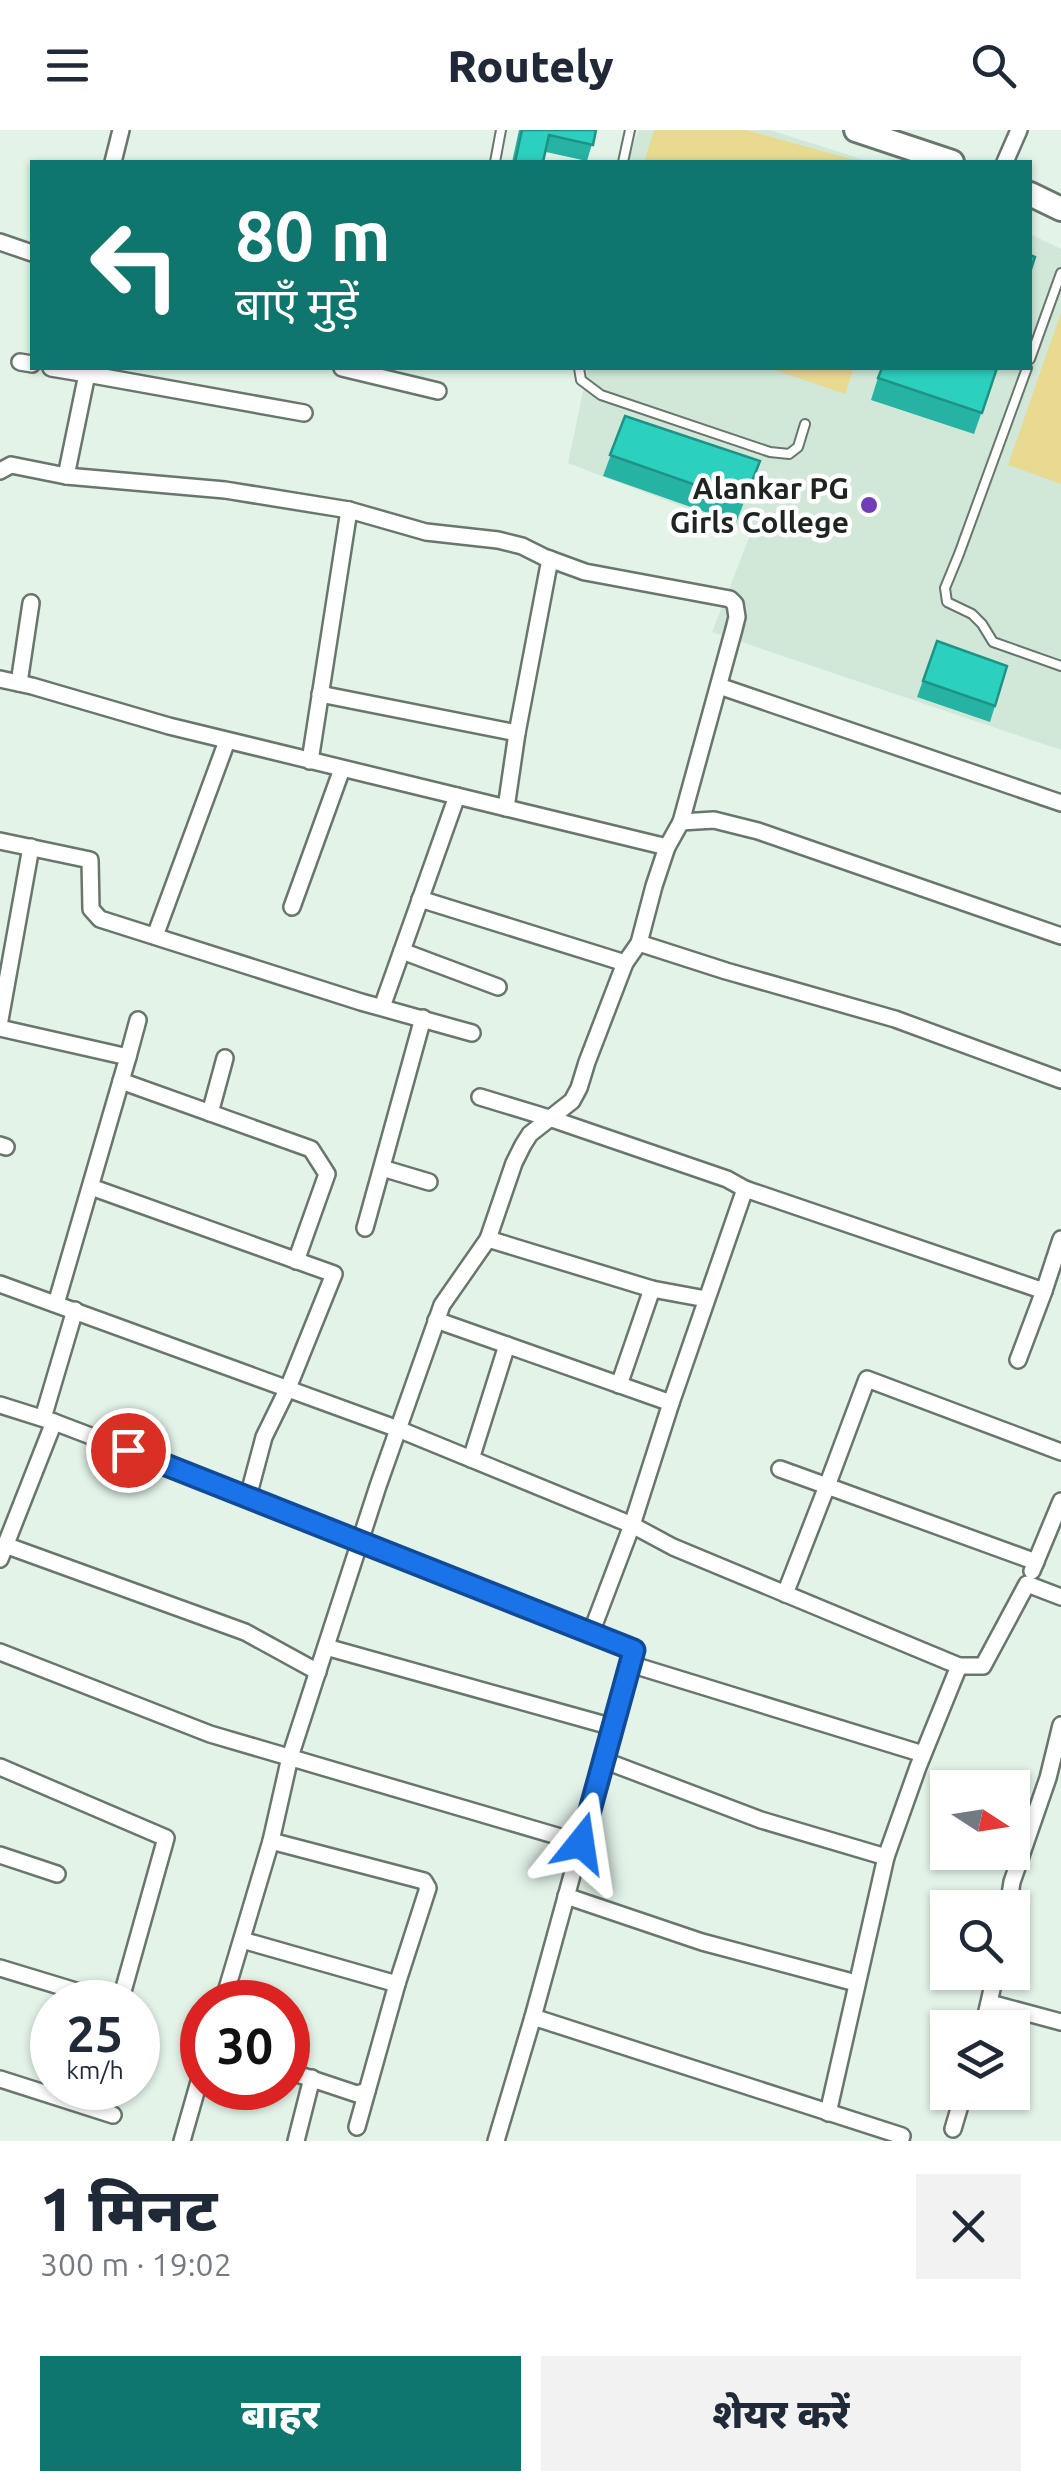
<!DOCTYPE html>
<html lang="hi">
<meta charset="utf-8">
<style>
:root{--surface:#fff;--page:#f2f2f3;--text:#1f2937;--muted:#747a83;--accent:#0f766e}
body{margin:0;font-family:Ubuntu,"Noto Sans Devanagari",sans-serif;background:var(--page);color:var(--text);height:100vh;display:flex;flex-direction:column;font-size:38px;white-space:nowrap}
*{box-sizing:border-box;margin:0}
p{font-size:32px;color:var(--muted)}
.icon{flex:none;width:55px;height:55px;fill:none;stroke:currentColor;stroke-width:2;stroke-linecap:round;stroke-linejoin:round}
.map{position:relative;height:2011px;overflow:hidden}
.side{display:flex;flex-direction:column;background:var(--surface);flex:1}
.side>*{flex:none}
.hud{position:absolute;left:30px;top:30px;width:1002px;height:210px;border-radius:0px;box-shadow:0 2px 8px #0004;background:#0f766e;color:#fff;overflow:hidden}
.needle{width:65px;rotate:102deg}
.fabs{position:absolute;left:930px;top:1640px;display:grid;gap:20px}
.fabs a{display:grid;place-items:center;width:100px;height:100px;border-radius:0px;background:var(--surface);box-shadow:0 2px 8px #0004;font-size:50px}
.speed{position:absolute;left:30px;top:1850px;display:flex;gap:20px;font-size:50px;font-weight:700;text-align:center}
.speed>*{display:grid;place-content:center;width:130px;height:130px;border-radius:50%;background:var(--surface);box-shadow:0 2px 8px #0004;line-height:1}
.speed small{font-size:25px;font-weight:400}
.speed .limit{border:15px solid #d22;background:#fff;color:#111}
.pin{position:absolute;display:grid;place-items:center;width:85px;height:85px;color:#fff;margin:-42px;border:5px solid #fff;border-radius:50%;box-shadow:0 2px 10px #0007}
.me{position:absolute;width:110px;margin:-55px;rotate:15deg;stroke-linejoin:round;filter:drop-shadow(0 0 8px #0008)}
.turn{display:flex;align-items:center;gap:35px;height:210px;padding:0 40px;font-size:45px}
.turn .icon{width:130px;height:130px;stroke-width:2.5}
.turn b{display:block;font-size:70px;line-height:85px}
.round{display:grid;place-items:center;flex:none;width:105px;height:105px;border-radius:0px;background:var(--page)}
.summary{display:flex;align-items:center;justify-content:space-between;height:170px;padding:0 40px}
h1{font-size:60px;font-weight:800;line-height:75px}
.button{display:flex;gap:20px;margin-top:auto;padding:20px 40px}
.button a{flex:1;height:115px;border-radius:0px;background:var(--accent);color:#fff;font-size:40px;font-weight:800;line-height:115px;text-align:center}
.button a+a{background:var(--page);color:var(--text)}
header{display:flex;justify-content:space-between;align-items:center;height:130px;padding:0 40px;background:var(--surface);font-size:45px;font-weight:800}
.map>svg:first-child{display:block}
.built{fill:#d1e8d8}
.green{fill:#e9da92}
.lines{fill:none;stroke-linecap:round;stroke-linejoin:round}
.lane-casing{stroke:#68766c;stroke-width:12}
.street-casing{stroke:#68766c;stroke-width:20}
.secondary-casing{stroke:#68766c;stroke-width:28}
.lane{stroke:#fff;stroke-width:8}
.street{stroke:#fff;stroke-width:15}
.secondary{stroke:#fff;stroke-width:22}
.wall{fill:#26b3a4}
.building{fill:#2cd0bf;stroke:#1f9286;stroke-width:2.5}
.route-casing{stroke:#114b97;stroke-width:25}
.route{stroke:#1a73e8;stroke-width:18}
.poi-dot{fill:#703fb7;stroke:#fff;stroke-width:4}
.labels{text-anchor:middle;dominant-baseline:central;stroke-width:9;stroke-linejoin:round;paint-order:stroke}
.poi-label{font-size:30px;font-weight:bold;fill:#1e2420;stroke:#fff;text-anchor:end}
</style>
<header><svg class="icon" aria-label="menu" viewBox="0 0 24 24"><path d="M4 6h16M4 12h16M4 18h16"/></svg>Routely<svg class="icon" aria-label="search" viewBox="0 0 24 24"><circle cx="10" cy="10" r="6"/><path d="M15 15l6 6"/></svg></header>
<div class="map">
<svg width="1061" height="2011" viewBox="0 0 1061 2011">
<rect width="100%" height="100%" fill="#e3f3e8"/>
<!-- built -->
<g class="built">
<path d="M 639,0 L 770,0 L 871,32 L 626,32 Z"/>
<path d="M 1030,104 L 1061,119 L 1061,620 L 712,502 L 751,403 L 568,333 L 588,238 L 1030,238 Z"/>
</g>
<!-- green -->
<g class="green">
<path d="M 654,0 L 746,0 L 862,32 L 644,32 Z"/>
<path d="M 1061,182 L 1061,354 L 1008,335 Z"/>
<path d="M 769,238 L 854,238 L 845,264 Z"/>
</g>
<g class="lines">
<defs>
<g id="lane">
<path d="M 495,32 L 501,0"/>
<path d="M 623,32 L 630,0"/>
<path d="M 1030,229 L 1061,143"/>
<path d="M 579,238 L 581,250 L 601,265 L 770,322 L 789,324 L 798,317 L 805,294"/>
<path d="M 1027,238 L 959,424 L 945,458 L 947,472 L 972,484 L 982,494 L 993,512 L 1061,536"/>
</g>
<g id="street">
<path d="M 113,32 L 121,0"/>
<path d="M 1005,32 L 1019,0"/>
<path d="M 0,112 L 32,123"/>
<path d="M 20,232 L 32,234"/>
<path d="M 51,238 L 87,244"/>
<path d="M 342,238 L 438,261"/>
<path d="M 0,341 L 11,335 L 66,346 L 225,360 L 349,380 L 426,402 L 498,410 L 522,416 L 544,427 L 585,442 L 730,469 L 735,474 L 737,487 L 734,499 L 681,692"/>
<path d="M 66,346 L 87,244 L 304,283"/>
<path d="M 0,549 L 32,556 L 169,596 L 667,717 L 654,756 L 639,813 L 625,833 L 587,932 L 579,958 L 572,971 L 530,1004 L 523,1015 L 514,1033 L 488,1109 L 442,1175 L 378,1356 L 290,1627 L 271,1711 L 223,1872"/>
<path d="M 19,553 L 31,473"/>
<path d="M 719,556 L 1061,673"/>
<path d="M 320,564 L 517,603"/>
<path d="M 310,631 L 349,380"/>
<path d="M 506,678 L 517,603 L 550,429"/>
<path d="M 0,711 L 90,730 L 91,779 L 100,789 L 361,872 L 472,903"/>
<path d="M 667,717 L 681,692 L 714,690 L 758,701 L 1061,806"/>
<path d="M 420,769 L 625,833"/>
<path d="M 292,777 L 342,639"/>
<path d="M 155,806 L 227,611"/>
<path d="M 639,813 L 726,841 L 895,889 L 1061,950"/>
<path d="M 402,821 L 498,857"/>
<path d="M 382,877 L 457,666"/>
<path d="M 0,890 L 31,717"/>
<path d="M 0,898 L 128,927 L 121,951"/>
<path d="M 128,927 L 138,890"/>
<path d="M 480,967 L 549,988 L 727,1049 L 745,1059 L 671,1273 L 632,1395 L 591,1503"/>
<path d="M 210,983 L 225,928"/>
<path d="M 0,1015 L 6,1017"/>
<path d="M 382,1038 L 429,1052"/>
<path d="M 91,1057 L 334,1144 L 288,1258 L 264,1307 L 248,1367"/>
<path d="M 745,1059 L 1044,1161 L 1061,1109"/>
<path d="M 365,1098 L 423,888"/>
<path d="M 488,1109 L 652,1159 L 706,1169"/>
<path d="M 0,1154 L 398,1299 L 632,1395 L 673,1417 L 959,1536"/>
<path d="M 56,1174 L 121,951 L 311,1019 L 327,1044 L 296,1131"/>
<path d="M 436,1190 L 671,1273"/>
<path d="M 1018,1230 L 1044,1161"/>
<path d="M 619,1255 L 652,1159"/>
<path d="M 0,1275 L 54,1292 L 201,1348 L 634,1520 L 533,1887 L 496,2011"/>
<path d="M 43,1288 L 75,1180"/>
<path d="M 471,1329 L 507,1215"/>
<path d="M 780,1339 L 827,1356 L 867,1249 L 1061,1322"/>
<path d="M 5,1415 L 245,1502 L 318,1542"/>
<path d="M 0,1429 L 54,1292"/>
<path d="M 1032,1441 L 1061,1371"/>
<path d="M 785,1464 L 827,1356 L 1036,1432"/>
<path d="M 326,1517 L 613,1597"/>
<path d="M 0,1522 L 210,1604 L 581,1713"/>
<path d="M 630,1534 L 923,1624"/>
<path d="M 603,1630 L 761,1690 L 886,1727 L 918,1637 L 959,1536 L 983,1536 L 1027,1454 L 1061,1467"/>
<path d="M 0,1637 L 166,1708 L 120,1872"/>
<path d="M 271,1711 L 424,1751 L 428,1758 L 397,1854 L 357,1997"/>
<path d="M 0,1725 L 57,1744"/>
<path d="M 566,1766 L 702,1812 L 856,1853"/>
<path d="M 1008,1778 L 1012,1752 L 1048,1648 L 1061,1595"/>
<path d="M 242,1810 L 397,1854"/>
<path d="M 0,1838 L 112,1872"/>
<path d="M 990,1873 L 1061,1892"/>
<path d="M 533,1887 L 902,2006 L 900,2011"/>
<path d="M 983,1898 L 996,1842"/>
<path d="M 288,1941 L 357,1964 L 367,1961"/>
<path d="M 0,1949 L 113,1985"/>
<path d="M 828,1983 L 886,1727"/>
<path d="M 953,1999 L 964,1962"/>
<path d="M 182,2011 L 202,1941"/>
<path d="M 296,2011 L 312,1948"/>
</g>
<g id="secondary">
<path d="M 856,0 L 952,32"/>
<path d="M 1030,64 L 1061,79"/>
</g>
</defs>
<!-- lane casing -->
<use href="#lane" class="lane-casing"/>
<!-- street casing -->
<use href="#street" class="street-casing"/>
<!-- secondary casing -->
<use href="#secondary" class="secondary-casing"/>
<!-- lane -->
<use href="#lane" class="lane"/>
<!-- street -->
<use href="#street" class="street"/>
<!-- secondary -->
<use href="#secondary" class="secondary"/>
</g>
<!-- wall -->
<g class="wall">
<path d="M 519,0 L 596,0 L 587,31 L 546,22 L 543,32 L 512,32 Z"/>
<path d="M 881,238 L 997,238 L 974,304 L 871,270 Z"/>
<path d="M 625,286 L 760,331 L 736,393 L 603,346 Z"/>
<path d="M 937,511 L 995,576 L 990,592 L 917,567 Z"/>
</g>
<!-- building -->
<g class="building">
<path d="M 522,0 L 596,0 L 593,15 L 549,5 L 543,32 L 515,32 Z"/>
<path d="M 1030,125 L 1035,127 L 1030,142 Z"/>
<path d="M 882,238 L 997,238 L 982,283 L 878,248 Z"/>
<path d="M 625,286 L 760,331 L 744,372 L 610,325 Z"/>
<path d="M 937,511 L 1007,536 L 995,576 L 923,551 Z"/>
</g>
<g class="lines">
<defs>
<path id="route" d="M 128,1320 L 634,1520 L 581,1713"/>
</defs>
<!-- route casing -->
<use href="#route" class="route-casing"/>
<!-- route -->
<use href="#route" class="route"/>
</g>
<!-- markers -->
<circle class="poi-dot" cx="869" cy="375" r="10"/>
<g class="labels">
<!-- poi labels -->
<g class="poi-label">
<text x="849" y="358">Alankar PG<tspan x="849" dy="34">Girls College</tspan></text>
</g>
</g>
</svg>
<div class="fabs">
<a><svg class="needle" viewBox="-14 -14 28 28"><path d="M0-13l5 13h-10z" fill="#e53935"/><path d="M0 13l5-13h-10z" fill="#747a83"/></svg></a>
<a><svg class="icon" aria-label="search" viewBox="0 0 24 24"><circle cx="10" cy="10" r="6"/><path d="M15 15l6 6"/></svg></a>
<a><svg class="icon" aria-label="layers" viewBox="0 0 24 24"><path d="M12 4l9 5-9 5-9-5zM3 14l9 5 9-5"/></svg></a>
</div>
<div class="speed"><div>25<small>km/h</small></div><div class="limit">30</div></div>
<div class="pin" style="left:128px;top:1320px;background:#d93025"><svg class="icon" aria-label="arrive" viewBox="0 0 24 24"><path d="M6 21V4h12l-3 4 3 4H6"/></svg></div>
<svg class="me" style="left:581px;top:1713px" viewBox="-20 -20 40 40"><path d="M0-17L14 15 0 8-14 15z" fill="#1a73e8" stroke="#fff" stroke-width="4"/></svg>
<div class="hud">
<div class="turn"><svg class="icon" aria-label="left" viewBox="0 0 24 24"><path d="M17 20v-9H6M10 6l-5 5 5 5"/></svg><div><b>80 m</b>बाएँ मुड़ें</div></div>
</div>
</div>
<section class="side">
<div class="summary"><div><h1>1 मिनट</h1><p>300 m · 19:02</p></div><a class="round"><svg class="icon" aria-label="close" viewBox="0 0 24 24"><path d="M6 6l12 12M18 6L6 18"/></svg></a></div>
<div class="button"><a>बाहर</a><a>शेयर करें</a></div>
</section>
